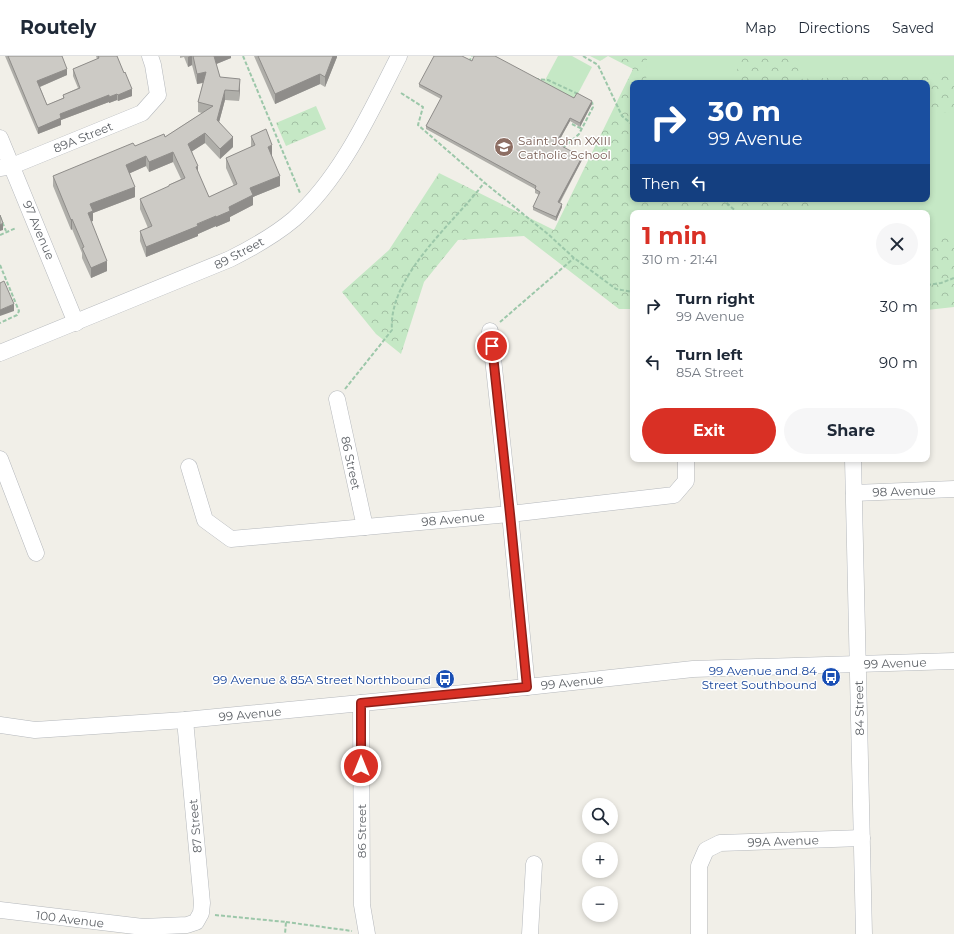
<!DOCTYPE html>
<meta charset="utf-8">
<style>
:root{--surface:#fff;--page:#f6f6f7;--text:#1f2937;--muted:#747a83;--line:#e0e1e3;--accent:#d93025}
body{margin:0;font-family:Montserrat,sans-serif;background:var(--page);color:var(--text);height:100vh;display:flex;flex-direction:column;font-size:15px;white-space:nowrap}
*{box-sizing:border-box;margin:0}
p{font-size:13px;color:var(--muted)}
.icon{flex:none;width:22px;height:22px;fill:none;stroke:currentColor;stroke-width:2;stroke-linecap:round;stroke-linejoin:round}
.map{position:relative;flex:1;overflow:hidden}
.side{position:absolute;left:630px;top:154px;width:300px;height:252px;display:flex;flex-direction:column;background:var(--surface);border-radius:8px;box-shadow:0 2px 6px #0003}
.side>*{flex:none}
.guide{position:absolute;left:630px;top:24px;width:300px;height:122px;border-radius:8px;box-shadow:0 2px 6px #0003;background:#1a4fa0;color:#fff;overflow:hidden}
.fabs{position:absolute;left:582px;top:742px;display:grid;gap:8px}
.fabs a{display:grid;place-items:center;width:36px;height:36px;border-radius:50%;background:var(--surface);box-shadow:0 2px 6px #0003;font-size:20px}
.pin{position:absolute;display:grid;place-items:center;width:34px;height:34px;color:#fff;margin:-17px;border:2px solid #fff;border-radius:50%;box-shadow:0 1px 4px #0007}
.me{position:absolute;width:44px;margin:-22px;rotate:0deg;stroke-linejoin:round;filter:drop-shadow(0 0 3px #0008)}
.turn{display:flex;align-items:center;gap:14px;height:84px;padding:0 12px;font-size:18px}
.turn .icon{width:52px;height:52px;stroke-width:2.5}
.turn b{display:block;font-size:28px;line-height:34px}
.then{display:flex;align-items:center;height:38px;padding:0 12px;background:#0003;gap:8px;font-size:15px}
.round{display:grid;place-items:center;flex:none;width:42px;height:42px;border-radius:21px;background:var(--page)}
.overview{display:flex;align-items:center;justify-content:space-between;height:68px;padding:0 12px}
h1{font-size:24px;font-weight:700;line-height:30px;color:var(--accent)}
.cta{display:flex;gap:8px;margin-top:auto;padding:8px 12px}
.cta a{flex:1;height:46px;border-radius:24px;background:var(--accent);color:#fff;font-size:16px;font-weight:700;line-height:46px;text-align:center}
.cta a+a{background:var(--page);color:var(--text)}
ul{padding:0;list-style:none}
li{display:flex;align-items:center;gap:12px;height:56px;padding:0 12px}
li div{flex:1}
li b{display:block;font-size:15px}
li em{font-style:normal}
header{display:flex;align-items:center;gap:24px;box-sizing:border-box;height:56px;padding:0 20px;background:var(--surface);border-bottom:1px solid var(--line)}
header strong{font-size:19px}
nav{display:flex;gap:22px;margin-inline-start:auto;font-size:14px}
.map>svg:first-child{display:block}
.forest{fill:url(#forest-crowns);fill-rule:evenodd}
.pitch{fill:#c5e8c5}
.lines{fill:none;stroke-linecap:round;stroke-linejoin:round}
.minor-casing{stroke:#b5b8bc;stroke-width:17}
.path{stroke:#9cc7a9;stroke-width:2;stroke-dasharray:4 2;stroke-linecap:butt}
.minor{stroke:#fff;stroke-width:16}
.wall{fill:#afaea9}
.shaded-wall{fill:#8f8d8a}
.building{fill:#cccac5;stroke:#8f8d8a}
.route-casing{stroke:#8d1f18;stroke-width:10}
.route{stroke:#d93025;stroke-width:7}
.labels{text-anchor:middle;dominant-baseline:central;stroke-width:3;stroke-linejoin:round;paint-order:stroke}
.street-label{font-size:12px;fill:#5f6368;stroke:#fff}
.education-label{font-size:12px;fill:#785e54;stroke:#fff;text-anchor:start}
.transit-label{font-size:12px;fill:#164399;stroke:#fff;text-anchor:end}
</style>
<header>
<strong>Routely</strong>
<nav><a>Map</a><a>Directions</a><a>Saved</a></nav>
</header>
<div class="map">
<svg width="954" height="878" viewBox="0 0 954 878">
<defs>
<pattern id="forest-crowns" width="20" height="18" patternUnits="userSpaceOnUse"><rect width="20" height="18" fill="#c5e8c5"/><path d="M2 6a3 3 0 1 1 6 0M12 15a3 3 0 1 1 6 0" fill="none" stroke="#a3c0a4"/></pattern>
</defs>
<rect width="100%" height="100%" fill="#f1efe8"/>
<!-- forest -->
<g class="forest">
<path d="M 590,0 L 954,0 L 954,251 L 927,254 L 927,157 L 633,157 L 633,253 L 619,253 L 524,180 L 458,184 L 424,226 L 401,298 L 376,278 L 342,236 L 389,194 L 439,117 L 554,174 L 633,13 L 608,0 L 600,5 ZM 633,27 L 927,27 L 927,143 L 633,143 Z"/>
<path d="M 316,50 L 326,73 L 286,90 L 276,67 Z"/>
</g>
<!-- pitch -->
<g class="pitch">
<path d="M 558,0 L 572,0 L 592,11 L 574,45 L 543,28 Z"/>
<path d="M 647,0 L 744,0 L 733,22 L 727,27 L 646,27 Z"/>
<path d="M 798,0 L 954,0 L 954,17 L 799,23 Z"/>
<path d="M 954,56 L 954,179 L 927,179 L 927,157 L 814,157 L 814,143 L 927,143 L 927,57 Z"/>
</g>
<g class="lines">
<defs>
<g id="minor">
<path d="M 0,82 L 76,267"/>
<path d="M 0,112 L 12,110 L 142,57 L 158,39 L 153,9 L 150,0"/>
<path d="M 490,275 L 510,458 L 527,631"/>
<path d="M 0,297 L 230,203 C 252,192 275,179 294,163 C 341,122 371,55 399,0"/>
<path d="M 337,343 L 365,471"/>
<path d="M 0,403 L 36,497"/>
<path d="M 853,403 L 864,878"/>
<path d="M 189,411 L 205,464 L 231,483 L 510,458 L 674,439 L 686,425 L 686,403"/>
<path d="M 854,437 L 954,433"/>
<path d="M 361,647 L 362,849 L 367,878"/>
<path d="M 0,669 L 35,674 L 185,664 L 527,631 L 693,613 L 954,605"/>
<path d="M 0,854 L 143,871 L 187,869 L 196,866 L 201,857 L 202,847 L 185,664"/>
<path d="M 530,878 L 534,808"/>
<path d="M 699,878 L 699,810 L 706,794 L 720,787 L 862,782"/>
</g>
</defs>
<!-- minor casing -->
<use href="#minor" class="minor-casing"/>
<!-- path -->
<g class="path">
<path d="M 243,0 L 300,137"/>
<path d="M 583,0 L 598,9 L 622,60 L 633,69"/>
<path d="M 469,6 L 472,0"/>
<path d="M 535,23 L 548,24 L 578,38"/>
<path d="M 401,37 L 423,51 L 418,69 L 485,127 L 549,179 L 574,202 L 616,233 L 633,236"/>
<path d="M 572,68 L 582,73"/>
<path d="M 563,92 L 579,78 L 593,51 L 592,46"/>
<path d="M 722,143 L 738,157"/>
<path d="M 0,161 L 6,175"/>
<path d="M 0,179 L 16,172"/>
<path d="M 0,209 L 19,255 L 17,259 L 0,267"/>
<path d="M 927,229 L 941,227 L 954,222"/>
<path d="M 500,266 L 574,202"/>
<path d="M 345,333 L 392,274 C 388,220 454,167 484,127"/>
<path d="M 215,859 L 286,866 L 285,878"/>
<path d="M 286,866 L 352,875"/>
</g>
<!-- minor -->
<use href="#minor" class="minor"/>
</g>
<!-- wall -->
<g class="wall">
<path d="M 5,0 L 62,0 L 67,19 L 40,31 L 47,49 L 63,42 L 63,39 L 78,32 L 73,20 L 73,13 L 97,3 L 96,0 L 117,0 L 132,40 L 118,45 L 117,44 L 109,47 L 109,46 L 61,64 L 61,69 L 38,78 Z"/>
<path d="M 180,0 L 231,0 L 231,2 L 216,8 L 220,21 L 240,33 L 239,45 L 225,44 L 219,66 L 233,91 L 220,103 L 205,87 L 192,95 L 198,117 L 209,141 L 234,130 L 226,112 L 226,102 L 252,91 L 251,90 L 251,80 L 272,99 L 271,99 L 280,130 L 253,141 L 253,149 L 230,161 L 230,165 L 216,171 L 216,170 L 198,178 L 198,180 L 146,201 L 140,185 L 140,175 L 148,172 L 140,153 L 140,143 L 169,131 L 169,129 L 181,123 L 173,106 L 149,116 L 146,110 L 130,117 L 135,141 L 93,157 L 93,165 L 91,165 L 107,215 L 91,222 L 82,202 L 82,197 L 72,173 L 71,174 L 53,130 L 53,120 L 135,90 L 165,81 L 202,57 L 198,56 L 198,46 L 203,27 L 197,28 L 192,9 L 188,11 L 184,1 L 180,2 Z"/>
<path d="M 254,0 L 337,0 L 337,1 L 325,31 L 320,28 L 275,48 Z"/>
<path d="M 472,5 L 592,48 L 580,71 L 570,65 L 558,87 L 582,104 L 560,147 L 562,151 L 556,165 L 533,154 L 533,151 L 539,139 L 535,137 L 535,133 L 426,73 L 426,70 L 441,43 L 419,31 L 419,28 Z"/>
</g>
<!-- shaded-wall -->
<g class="shaded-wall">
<path d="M 190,0 L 192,0 L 192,9 L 188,11 L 188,1 Z"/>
<path d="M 214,0 L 231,0 L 231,2 L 214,9 Z"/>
<path d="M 333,0 L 337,0 L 337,1 L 325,31 L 325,21 Z"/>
<path d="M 67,13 L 67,19 L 37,32 L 37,25 Z"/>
<path d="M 206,16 L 206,26 L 197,28 L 197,18 Z"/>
<path d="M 320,18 L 320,28 L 275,48 L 275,38 Z"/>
<path d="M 240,23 L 240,33 L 239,45 L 239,35 Z"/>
<path d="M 132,33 L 132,40 L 118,45 L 118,39 Z"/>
<path d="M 225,34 L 225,44 L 217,74 L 217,64 Z"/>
<path d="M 117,38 L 117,44 L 109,47 L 109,41 Z"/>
<path d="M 109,39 L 109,46 L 61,64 L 61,69 L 38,78 L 38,72 L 60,58 Z"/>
<path d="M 592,45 L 592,48 L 580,71 L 580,67 Z"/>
<path d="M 570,62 L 570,65 L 556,90 L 556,87 Z"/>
<path d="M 205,77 L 205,87 L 188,98 L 188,88 Z"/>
<path d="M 233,81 L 233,91 L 220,103 L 220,93 Z"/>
<path d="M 272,89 L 272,99 L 268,101 L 268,91 Z"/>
<path d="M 173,96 L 173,106 L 149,116 L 149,106 Z"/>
<path d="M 146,100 L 146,110 L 126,119 L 126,109 Z"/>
<path d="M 582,101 L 582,104 L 558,149 L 558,146 Z"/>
<path d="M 198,110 L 198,120 L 196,111 Z"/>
<path d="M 280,120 L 280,130 L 253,141 L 253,149 L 230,161 L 230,165 L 216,171 L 216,161 L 229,151 L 250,132 Z"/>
<path d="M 135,131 L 135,141 L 93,157 L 93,165 L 88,167 L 88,157 L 90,148 Z"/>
<path d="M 562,148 L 562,151 L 556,165 L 556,161 Z"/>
<path d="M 216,160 L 216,170 L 198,178 L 198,180 L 146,201 L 146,191 Z"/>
<path d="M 72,163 L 72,173 L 71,174 L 71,164 Z"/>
<path d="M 3,167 L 3,174 L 0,175 L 0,169 Z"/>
<path d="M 107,205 L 107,215 L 91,222 L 91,212 Z"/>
<path d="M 14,248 L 14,255 L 0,260 L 0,254 Z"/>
</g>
<!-- building -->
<g class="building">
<path d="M 8,0 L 62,0 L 67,13 L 37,25 L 47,49 L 64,42 L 63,39 L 80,32 L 73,13 L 99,2 L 98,0 L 117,0 L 124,17 L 125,16 L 132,33 L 118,39 L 117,38 L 109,41 L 109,39 L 60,58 L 61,62 L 38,72 Z"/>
<path d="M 193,0 L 214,0 L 220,21 L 240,23 L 239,35 L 225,34 L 217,64 L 233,81 L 220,93 L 205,77 L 188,88 L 198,110 L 196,111 L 209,141 L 237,128 L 226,102 L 255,89 L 251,80 L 266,73 L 272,89 L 268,91 L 280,120 L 250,132 L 253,139 L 229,151 L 230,155 L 216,161 L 216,160 L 197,168 L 198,170 L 146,191 L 140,175 L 152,170 L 140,143 L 169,130 L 169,129 L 185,122 L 173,96 L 149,106 L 146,100 L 126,109 L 135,131 L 90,148 L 93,155 L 88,157 L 107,205 L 91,212 L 82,192 L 84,191 L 72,163 L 71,164 L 53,120 L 133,87 L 135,90 L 164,78 L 165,81 L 213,50 L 198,46 L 206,16 L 197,18 Z"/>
<path d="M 258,0 L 333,0 L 325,21 L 320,18 L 275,38 Z"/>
<path d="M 434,0 L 462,0 L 472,5 L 474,0 L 495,0 L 574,42 L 577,37 L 592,45 L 580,67 L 570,62 L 556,87 L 582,101 L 558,146 L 562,148 L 556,161 L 533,151 L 540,136 L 535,133 L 536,130 L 426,70 L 442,40 L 419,28 Z"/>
<path d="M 0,159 L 3,167 L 0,169 Z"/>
<path d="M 4,225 L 14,248 L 0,254 L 0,227 Z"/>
</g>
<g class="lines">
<defs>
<path id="route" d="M 361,710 L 361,647 L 527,631 L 510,458 L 492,290"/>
</defs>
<!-- route casing -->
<use href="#route" class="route-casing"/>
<!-- route -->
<use href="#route" class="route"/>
</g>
<!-- icons -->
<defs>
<symbol id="school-disc" viewBox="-11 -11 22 22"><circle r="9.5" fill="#8d6e63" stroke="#fff"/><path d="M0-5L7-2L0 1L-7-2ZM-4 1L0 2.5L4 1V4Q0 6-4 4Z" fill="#fff"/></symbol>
<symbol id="bus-disc" viewBox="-11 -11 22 22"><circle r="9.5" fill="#1a4fb4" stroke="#fff"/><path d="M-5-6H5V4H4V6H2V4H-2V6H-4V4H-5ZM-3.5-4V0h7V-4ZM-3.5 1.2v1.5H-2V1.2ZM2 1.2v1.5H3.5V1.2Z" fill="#fff"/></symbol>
</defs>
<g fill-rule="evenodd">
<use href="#school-disc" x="493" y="80" width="22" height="22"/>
<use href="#bus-disc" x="820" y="610" width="22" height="22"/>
<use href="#bus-disc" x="434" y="612" width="22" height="22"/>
</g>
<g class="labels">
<!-- street labels -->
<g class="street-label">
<text transform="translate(83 81) rotate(-22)">89A Street</text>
<text transform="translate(39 174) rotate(67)">97 Avenue</text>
<text transform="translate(239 197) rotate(-28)">89 Street</text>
<text transform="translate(351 407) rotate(78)">86 Street</text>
<text transform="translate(904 435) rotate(-2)">98 Avenue</text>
<text transform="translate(453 463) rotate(-5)">98 Avenue</text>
<text transform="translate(895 607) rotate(-2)">99 Avenue</text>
<text transform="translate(572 626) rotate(-6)">99 Avenue</text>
<text transform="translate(859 652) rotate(-91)">84 Street</text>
<text transform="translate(250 658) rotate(-5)">99 Avenue</text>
<text transform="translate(195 770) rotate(-95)">87 Street</text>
<text transform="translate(361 775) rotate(-90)">86 Street</text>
<text transform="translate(783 785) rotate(-2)">99A Avenue</text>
<text transform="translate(70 863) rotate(7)">100 Avenue</text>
</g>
<!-- education labels -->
<g class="education-label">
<text x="518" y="84">Saint John XXIII<tspan x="518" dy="14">Catholic School</tspan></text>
</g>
<!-- transit labels -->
<g class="transit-label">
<text x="817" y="614">99 Avenue and 84<tspan x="817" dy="14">Street Southbound</tspan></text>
<text x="431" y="623">99 Avenue &amp; 85A Street Northbound</text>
</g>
</g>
</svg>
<div class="fabs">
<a><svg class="icon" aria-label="search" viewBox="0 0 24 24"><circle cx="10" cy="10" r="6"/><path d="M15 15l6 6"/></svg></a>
<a>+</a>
<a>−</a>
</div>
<div class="pin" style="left:492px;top:290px;background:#d93025"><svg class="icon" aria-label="arrive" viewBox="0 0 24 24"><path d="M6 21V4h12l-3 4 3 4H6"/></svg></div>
<svg class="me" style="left:361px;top:710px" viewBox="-20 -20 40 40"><circle r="17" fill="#d93025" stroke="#fff" stroke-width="3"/><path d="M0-11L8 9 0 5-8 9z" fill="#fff"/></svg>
<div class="guide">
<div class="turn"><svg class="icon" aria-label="right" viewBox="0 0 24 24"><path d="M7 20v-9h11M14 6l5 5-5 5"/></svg><div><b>30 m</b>99 Avenue</div></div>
<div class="then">Then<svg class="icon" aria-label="left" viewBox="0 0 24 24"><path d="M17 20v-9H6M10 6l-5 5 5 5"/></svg></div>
</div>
<section class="side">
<div class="overview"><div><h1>1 min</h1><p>310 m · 21:41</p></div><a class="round"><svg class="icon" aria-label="close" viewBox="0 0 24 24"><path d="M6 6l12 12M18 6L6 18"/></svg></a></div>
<ul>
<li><svg class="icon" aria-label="right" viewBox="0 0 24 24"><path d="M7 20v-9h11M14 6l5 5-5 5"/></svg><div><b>Turn right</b><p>99 Avenue</p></div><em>30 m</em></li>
<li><svg class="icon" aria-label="left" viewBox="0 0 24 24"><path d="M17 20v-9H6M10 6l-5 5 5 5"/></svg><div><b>Turn left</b><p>85A Street</p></div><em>90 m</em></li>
</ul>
<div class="cta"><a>Exit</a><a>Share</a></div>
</section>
</div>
